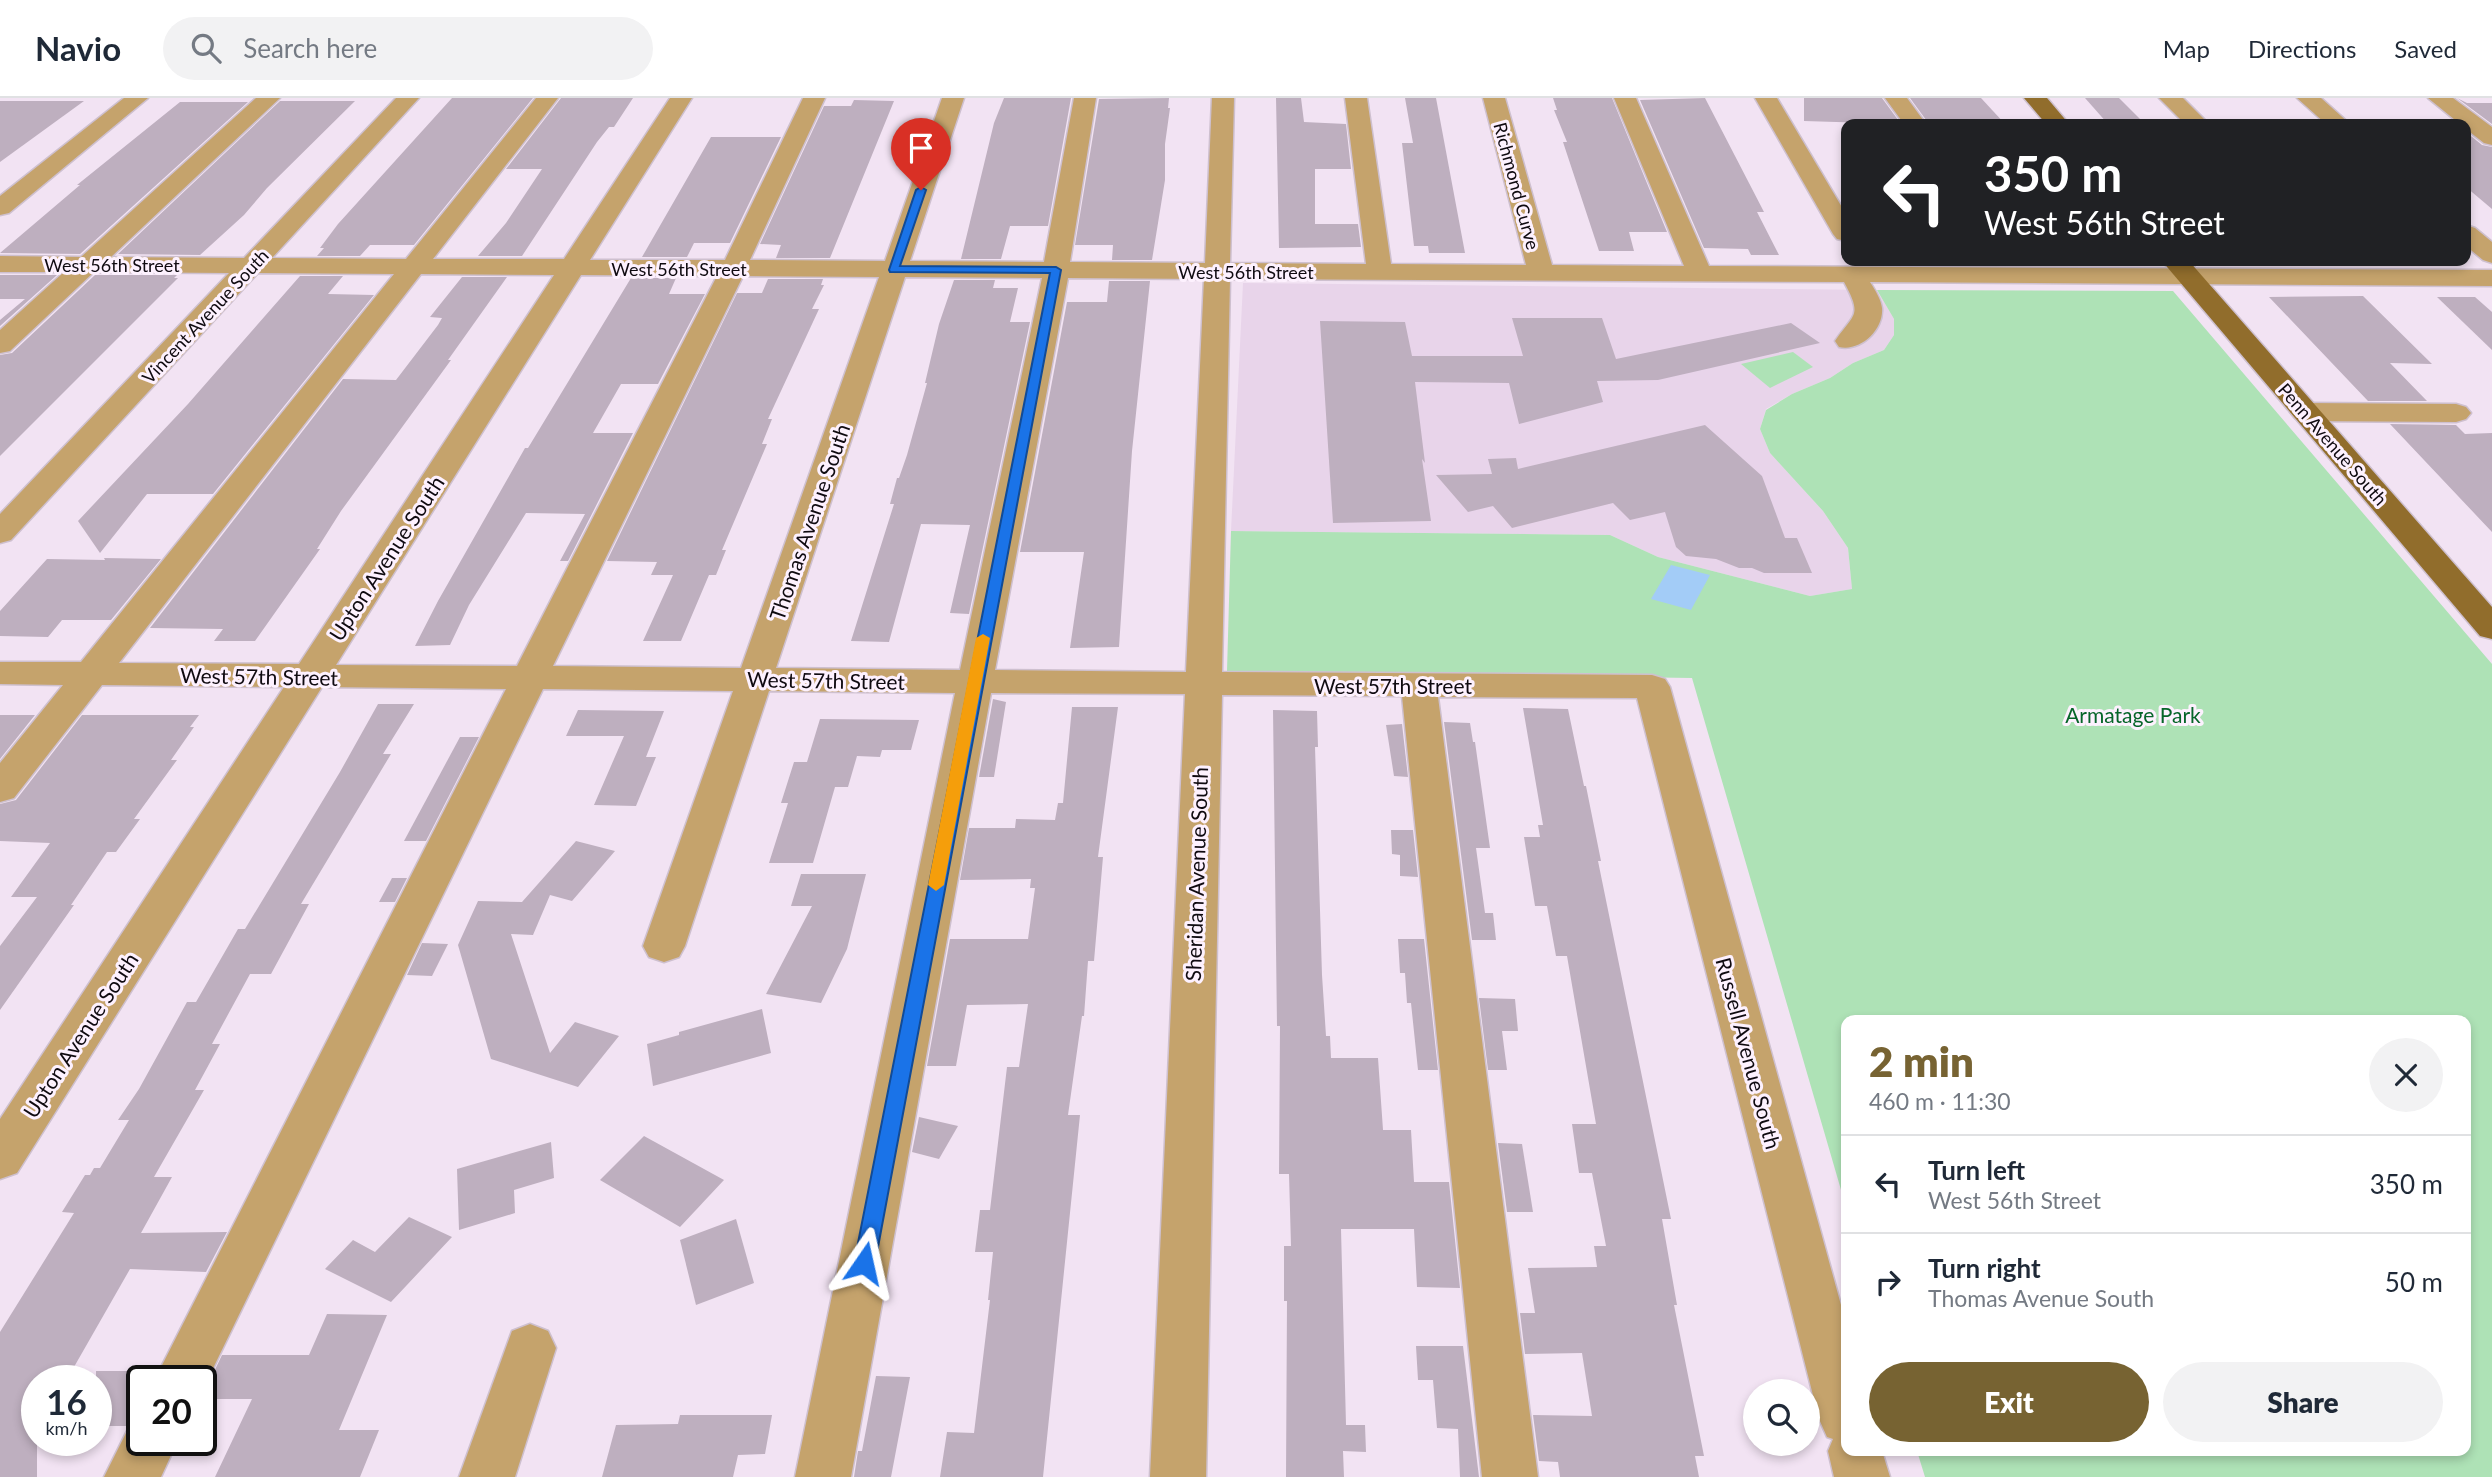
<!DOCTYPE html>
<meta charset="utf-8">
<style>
:root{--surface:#fff;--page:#f2f2f3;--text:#1f2937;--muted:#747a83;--line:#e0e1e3;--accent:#776332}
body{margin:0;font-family:Lato,sans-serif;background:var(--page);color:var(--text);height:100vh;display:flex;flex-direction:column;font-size:26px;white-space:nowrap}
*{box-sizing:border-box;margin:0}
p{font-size:23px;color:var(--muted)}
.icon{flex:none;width:38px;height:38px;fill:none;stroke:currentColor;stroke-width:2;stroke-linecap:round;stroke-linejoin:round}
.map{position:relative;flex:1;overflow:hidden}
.details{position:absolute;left:1841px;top:917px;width:630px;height:441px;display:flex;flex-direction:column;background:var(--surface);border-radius:14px;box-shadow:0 4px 10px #0003}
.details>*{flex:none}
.top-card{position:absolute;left:1841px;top:21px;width:630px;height:147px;border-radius:14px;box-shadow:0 4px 10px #0003;background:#202124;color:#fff;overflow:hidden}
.controls{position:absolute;left:1743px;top:1281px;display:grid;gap:14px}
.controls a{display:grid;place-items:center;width:77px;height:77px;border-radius:50%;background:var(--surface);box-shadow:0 4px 10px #0003;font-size:35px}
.speed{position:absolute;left:21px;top:1267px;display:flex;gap:14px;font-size:35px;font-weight:700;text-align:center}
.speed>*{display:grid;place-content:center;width:91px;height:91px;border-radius:50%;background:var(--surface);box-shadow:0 4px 10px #0003;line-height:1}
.speed small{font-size:18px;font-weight:400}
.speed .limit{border:4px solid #111;border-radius:10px;background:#fff;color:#111}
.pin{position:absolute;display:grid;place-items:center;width:60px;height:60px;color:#fff;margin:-72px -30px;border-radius:50% 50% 50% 0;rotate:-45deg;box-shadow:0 0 7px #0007}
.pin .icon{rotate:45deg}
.me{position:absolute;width:77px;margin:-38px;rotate:11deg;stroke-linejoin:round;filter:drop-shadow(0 0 5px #0008)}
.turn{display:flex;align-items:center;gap:24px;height:147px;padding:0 28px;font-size:32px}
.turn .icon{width:91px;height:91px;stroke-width:2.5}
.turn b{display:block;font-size:49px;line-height:60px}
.round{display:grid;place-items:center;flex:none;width:74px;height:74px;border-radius:37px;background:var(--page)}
.summary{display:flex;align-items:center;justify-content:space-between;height:119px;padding:0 28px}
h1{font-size:42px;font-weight:800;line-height:52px;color:var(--accent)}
.button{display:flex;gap:14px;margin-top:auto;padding:14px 28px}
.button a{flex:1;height:80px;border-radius:42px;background:var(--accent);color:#fff;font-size:28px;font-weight:800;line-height:80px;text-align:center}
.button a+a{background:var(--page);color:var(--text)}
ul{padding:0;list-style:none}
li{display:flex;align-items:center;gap:21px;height:98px;padding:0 28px;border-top:2px solid var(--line)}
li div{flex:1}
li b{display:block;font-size:26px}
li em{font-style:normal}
header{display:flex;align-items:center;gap:42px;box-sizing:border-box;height:98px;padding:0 35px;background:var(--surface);border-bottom:2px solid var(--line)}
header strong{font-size:33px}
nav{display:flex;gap:38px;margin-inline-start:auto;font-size:24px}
.search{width:490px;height:63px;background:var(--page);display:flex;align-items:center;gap:18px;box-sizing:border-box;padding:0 24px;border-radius:38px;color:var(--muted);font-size:26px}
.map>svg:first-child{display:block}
.built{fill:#e8d4ea}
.green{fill:#aee2b6}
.water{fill:#a3ccf7}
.building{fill:#beafbf}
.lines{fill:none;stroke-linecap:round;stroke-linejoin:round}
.minor-casing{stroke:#cec0cf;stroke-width:3}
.major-casing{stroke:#cec0cf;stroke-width:3}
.minor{fill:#c5a36c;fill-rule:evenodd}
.major{fill:#916d2c;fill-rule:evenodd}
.route{fill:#1a73e8;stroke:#114b97;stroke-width:2}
.slow{fill:#f59e0b}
.labels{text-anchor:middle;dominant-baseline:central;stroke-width:6;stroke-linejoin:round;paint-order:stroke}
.far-street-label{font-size:18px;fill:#0f0a10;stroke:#fdf1fe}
.street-label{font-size:21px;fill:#0f0a10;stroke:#fdf1fe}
.park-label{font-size:21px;fill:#066529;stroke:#fdf1fe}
</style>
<header>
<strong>Navio</strong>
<div class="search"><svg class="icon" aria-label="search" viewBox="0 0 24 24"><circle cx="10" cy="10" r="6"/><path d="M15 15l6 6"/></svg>Search here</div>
<nav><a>Map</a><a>Directions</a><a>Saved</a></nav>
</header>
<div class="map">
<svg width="2492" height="1379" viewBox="0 0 2492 1379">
<rect width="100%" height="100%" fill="#f2e3f3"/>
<!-- built -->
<path class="built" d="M 1243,185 L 1877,192 L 1894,221 L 1894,237 L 1884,252 L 1853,265 L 1830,280 L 1792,296 L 1766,311 L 1760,331 L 1770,355 L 1823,413 L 1848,450 L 1852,491 L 1810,498 L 1658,459 L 1610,437 L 1231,433 Z"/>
<!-- green -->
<g class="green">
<path d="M 1877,192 L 2173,193 L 2492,566 L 2492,1379 L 1925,1379 L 1917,1353 L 2466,1353 L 2466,922 L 1846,922 L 1846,1109 L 1692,580 L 1227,573 L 1231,433 L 1610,437 L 1658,459 L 1810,498 L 1852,491 L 1848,450 L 1823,413 L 1770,355 L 1760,331 L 1766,312 L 1792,296 L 1830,280 L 1853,265 L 1884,252 L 1894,237 L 1894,221 Z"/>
<path d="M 1793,254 L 1813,269 L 1770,290 L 1741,266 Z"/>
</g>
<!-- water -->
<path class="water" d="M 1671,467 L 1710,477 L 1691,512 L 1651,501 Z"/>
<!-- building -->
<g class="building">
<path d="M 452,0 L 533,0 L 414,147 L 370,147 L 360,158 L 317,158 L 324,150 L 320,150 L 338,126 Z"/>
<path d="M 561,0 L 633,0 L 614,29 L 609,29 L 597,44 L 522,158 L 478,158 L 506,125 L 542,71 L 506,71 Z"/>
<path d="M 1004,0 L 1071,0 L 1048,128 L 1010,128 L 1001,161 L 961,161 L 994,25 Z"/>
<path d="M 1169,0 L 1168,10 L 1170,10 L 1165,46 L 1165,82 L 1152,162 L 1112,162 L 1113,147 L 1075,147 L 1099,1 Z"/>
<path d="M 1276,0 L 1301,0 L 1304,24 L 1346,26 L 1351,71 L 1315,71 L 1315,126 L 1358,126 L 1361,149 L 1279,150 Z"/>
<path d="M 1405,0 L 1436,0 L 1465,155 L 1429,155 L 1428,148 L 1414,148 L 1402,45 L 1413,45 Z"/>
<path d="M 1553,0 L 1612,0 L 1667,134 L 1629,134 L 1634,153 L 1599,153 L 1563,44 L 1567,44 L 1554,12 L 1557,12 Z"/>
<path d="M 1705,0 L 1764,114 L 1757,114 L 1779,157 L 1751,157 L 1748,151 L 1704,150 L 1640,2 Z"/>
<path d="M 1804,0 L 1882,0 L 1901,26 L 1804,23 Z"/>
<path d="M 1910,0 L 1981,0 L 2005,26 L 1929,26 Z"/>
<path d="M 2085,0 L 2119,0 L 2145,26 L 2108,26 Z"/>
<path d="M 2457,0 L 2467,5 L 2492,5 L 2492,26 Z"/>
<path d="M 854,2 L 894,3 L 830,160 L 776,160 L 781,147 L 760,146 L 824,8 L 851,8 Z"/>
<path d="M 0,3 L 84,3 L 0,64 Z"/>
<path d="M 280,3 L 355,3 L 267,90 L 244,117 L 200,157 L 118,156 Z"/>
<path d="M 180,4 L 248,4 L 80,156 L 0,155 L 80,87 L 77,87 Z"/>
<path d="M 2466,34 L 2482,47 L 2492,49 L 2492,111 L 2466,89 Z"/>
<path d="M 711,39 L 781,39 L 730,145 L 694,145 L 687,159 L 642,159 Z"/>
<path d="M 0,177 L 57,177 L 0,228 L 0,222 L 25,201 L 0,201 Z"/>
<path d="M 95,177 L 177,177 L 174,180 L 178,180 L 0,358 L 0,257 L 12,255 Z"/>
<path d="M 300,178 L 343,178 L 328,196 L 374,197 L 213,396 L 147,396 L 100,455 L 78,423 L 188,306 Z"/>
<path d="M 462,179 L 507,179 L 448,262 L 451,262 L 341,413 L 317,451 L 320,451 L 255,543 L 214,543 L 223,531 L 150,530 L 343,281 L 396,282 L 438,227 L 442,220 L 430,219 Z"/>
<path d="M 631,180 L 676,180 L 669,196 L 705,196 L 658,286 L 621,286 L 593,335 L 633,335 L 568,463 L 560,463 L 585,416 L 526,415 L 469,507 L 450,547 L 415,548 L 438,503 L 525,350 L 528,350 Z"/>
<path d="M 768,181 L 823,181 L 821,187 L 824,187 L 812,211 L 819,211 L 768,321 L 772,321 L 762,346 L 767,346 L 722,452 L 726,452 L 716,477 L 709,477 L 681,543 L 643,543 L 673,477 L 651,477 L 657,464 L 607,463 L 737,195 L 762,195 Z"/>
<path d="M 954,182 L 995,182 L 993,190 L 1018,190 L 1010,224 L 1030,224 L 969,516 L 950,515 L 970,427 L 921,426 L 889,544 L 851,543 L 894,406 L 890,406 L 897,380 L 899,380 L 907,357 L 927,285 L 925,285 L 939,226 Z"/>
<path d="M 1109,183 L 1150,183 L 1132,353 L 1119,549 L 1070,550 L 1084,454 L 1020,454 L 1067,204 L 1107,204 Z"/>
<path d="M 2363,198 L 2432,266 L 2390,265 L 2427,303 L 2368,303 L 2269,199 Z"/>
<path d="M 2437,199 L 2475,199 L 2492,214 L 2492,252 Z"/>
<path d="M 1512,220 L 1602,220 L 1616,261 L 1791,225 L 1820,245 L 1658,282 L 1597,283 L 1603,304 L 1519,326 L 1509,285 L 1415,284 L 1425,365 L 1422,361 L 1431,423 L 1333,425 L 1320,223 L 1405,224 L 1412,258 L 1523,258 Z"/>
<path d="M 2390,326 L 2456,327 L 2465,336 L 2492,335 L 2492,434 Z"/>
<path d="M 1705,327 L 1762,378 L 1785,440 L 1797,440 L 1812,475 L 1764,475 L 1752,470 L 1739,470 L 1716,461 L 1686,458 L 1676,449 L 1665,414 L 1630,422 L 1613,405 L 1512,430 L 1493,408 L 1468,414 L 1436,377 L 1492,376 L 1488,361 L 1516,360 L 1518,371 Z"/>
<path d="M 104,460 L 161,461 L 111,522 L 62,522 L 48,539 L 0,538 L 0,513 L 47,461 L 105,462 Z"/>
<path d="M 993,601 L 1006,604 L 994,679 L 979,679 Z"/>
<path d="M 378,606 L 414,606 L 383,656 L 391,656 L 301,806 L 309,806 L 271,876 L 250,876 L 212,946 L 220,946 L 195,992 L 204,992 L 154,1079 L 172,1079 L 141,1135 L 227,1134 L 206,1174 L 130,1171 L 66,1283 L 37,1283 L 37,1379 L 0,1379 L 0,1234 L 74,1115 L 62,1114 L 85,1077 L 90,1077 L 94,1070 L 100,1070 L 129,1022 L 118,1022 L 139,991 L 187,904 L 196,904 L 238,831 L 245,831 L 340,674 Z"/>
<path d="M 1072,609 L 1118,609 L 1098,759 L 1103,759 L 1094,863 L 1088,863 L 1084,918 L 1082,918 L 1068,1017 L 1080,1017 L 1043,1379 L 940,1379 L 947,1334 L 974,1335 L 990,1202 L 988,1202 L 993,1154 L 975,1154 L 980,1112 L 990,1112 L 1007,969 L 1019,969 L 1028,906 L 967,907 L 956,968 L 927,968 L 950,841 L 1028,841 L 1035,790 L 1030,790 L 1031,781 L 960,782 L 969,730 L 1015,730 L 1016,721 L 1055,722 L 1058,705 L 1063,705 Z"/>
<path d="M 1523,610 L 1568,611 L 1584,688 L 1586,688 L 1601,763 L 1598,763 L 1671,1121 L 1662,1121 L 1677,1207 L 1674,1207 L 1704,1358 L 1695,1358 L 1699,1379 L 1560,1379 L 1558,1364 L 1539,1363 L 1533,1317 L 1592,1318 L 1582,1255 L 1525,1256 L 1520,1215 L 1535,1215 L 1528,1170 L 1597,1169 L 1594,1148 L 1606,1148 L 1592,1075 L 1579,1075 L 1572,1026 L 1596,1026 L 1567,858 L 1556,858 L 1547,808 L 1535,808 L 1524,739 L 1540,739 L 1538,727 L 1543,727 Z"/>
<path d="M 578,612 L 664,613 L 646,659 L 656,659 L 636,708 L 594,707 L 624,638 L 566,638 Z"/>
<path d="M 1273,612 L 1317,613 L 1318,649 L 1315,649 L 1322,877 L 1326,938 L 1330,938 L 1331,960 L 1378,960 L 1383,1032 L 1411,1032 L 1414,1084 L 1449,1084 L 1460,1190 L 1417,1189 L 1414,1131 L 1341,1131 L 1346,1327 L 1365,1327 L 1366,1354 L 1343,1353 L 1344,1379 L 1286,1379 L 1287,1203 L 1284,1203 L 1284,1148 L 1291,1148 L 1289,1076 L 1279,1076 L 1280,928 L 1277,928 Z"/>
<path d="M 0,617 L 35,617 L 0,661 Z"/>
<path d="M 82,617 L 199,617 L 190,629 L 194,629 L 171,662 L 177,662 L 134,721 L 140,721 L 116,754 L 107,754 L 71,807 L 74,807 L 0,912 L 0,848 L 37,799 L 11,799 L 50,745 L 0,743 L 0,706 L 16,702 Z"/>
<path d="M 820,621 L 919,622 L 911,652 L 882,652 L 880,659 L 857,658 L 848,689 L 835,689 L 813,765 L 769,765 L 788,705 L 781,705 L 794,664 L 807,664 Z"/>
<path d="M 1444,624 L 1470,625 L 1473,644 L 1475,644 L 1490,750 L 1476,750 L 1485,815 L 1493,815 L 1496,842 L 1472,842 Z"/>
<path d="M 1402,626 L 1408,679 L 1394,678 L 1386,627 Z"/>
<path d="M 460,639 L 479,639 L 426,743 L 404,743 Z"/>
<path d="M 1391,732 L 1413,732 L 1418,779 L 1400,778 L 1400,757 L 1392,756 Z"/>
<path d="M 576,743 L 615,753 L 572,803 L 550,797 L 533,837 L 511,836 L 550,955 L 575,924 L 619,938 L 578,989 L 491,961 L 458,847 L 478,803 L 522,804 Z"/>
<path d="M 801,776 L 866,776 L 847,851 L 821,905 L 766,896 L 812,808 L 791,808 Z"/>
<path d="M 392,780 L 407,780 L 395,804 L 379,804 Z"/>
<path d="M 1398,841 L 1424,841 L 1438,972 L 1418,972 L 1411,905 L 1407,905 L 1405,875 L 1400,875 Z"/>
<path d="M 422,845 L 448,846 L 432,878 L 407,877 Z"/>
<path d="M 1479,900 L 1515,901 L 1518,933 L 1502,933 L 1507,972 L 1488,972 Z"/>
<path d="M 762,911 L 771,955 L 653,988 L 647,946 L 679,937 L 679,934 Z"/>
<path d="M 919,1019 L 958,1028 L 939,1061 L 912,1054 Z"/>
<path d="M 644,1038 L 724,1082 L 680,1129 L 600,1082 Z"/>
<path d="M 551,1044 L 554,1080 L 514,1092 L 515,1115 L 459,1132 L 457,1071 Z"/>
<path d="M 1498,1045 L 1522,1046 L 1533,1114 L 1507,1114 Z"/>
<path d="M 409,1119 L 452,1139 L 391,1204 L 325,1171 L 353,1142 L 375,1154 Z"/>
<path d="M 736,1121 L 754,1185 L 696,1207 L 680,1142 Z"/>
<path d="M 327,1216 L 387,1217 L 339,1332 L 379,1332 L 360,1379 L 215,1379 L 252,1301 L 201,1301 L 222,1257 L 309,1257 Z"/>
<path d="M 1416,1248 L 1463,1248 L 1479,1379 L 1460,1379 L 1458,1331 L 1437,1330 L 1433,1282 L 1418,1282 Z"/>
<path d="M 96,1273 L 142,1273 L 142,1304 L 127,1328 L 96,1328 Z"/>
<path d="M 876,1278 L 910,1279 L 891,1379 L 854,1379 L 858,1353 L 862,1353 Z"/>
<path d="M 680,1317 L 772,1317 L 765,1356 L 738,1357 L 733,1379 L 602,1379 L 616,1327 L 678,1326 Z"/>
</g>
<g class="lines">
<defs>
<g id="minor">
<path d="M 124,0 L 148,0 L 9,115 L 0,117 L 0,98 Z"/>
<path d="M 256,0 L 280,0 L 111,159 L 244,160 L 396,0 L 419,0 L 272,160 L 406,161 L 536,0 L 558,0 L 433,161 L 564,161 L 670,0 L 692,0 L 590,162 L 725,162 L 803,0 L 825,0 L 750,162 L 885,163 L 942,0 L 964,0 L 910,163 L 1044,164 L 1074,0 L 1096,0 L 1070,164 L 1205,165 L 1212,0 L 1234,0 L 1230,165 L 1366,166 L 1345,0 L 1367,0 L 1391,166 L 1526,167 L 1483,0 L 1505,0 L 1552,167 L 1684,168 L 1614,0 L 1636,0 L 1709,168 L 2492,172 L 2492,188 L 1870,184 C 1875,192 1881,201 1882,210 C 1884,232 1860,254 1839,249 L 1835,243 C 1854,215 1863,219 1844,184 L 1230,181 L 1222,574 L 1652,577 L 1665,581 L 1670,589 L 1846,1225 L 1846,1353 L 1882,1353 L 1890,1379 L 1834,1379 L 1828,1353 L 1833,1341 L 1827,1339 L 1819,1321 L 1637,600 L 1438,599 L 1538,1379 L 1482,1379 L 1402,598 L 1222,597 L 1206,1379 L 1150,1379 L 1185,596 L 991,595 L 851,1379 L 795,1379 L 955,595 L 769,593 L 685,848 L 679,859 L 664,864 L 649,859 L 643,848 L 733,593 L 543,591 L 201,1295 L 201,1283 L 154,1283 L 506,591 L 322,589 L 17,1075 L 0,1081 L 0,1021 L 284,589 L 102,587 L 14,700 L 0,704 L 0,665 L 63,587 L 0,586 L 0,564 L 81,564 L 394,176 L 258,175 L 11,442 L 0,445 L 0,416 L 229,175 L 94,174 L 10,253 L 0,255 L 0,232 L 64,174 L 0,174 L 0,158 L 81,159 ZM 421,176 L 554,177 L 299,566 L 119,565 ZM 581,177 L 717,178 L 517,568 L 336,567 ZM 743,178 L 879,179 L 741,570 L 553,568 ZM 905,179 L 1042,180 L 960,572 L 776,570 ZM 1068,180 L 1204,181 L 1186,574 L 995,572 Z"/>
<path d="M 1755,0 L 1777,0 L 1846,116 L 1846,143 L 1837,141 L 1833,136 Z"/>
<path d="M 1885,0 L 1907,0 L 1926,26 L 1904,26 Z"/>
<path d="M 2159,0 L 2183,0 L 2209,26 L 2185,26 Z"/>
<path d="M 2297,0 L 2321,0 L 2350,26 L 2326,26 Z"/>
<path d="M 2428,0 L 2453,0 L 2492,29 L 2492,47 L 2484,45 L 2466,31 L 2466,26 L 2460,26 Z"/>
<path d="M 2466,127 L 2475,130 L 2492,144 L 2492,165 L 2483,162 L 2466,148 Z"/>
<path d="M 2305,305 L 2456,306 L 2466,309 L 2471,315 L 2466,321 L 2456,324 L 2305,323 L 2295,320 L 2290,314 L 2295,308 Z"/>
<path d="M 530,1226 L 548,1233 L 556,1250 L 515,1379 L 459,1379 L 512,1233 Z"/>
<path d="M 142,1320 L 142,1342 L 178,1342 L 161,1379 L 104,1379 L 132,1323 Z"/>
</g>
<g id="major">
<path d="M 2024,0 L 2047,0 L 2069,26 L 2046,26 Z"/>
<path d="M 2162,163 L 2189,163 L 2492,509 L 2492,541 L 2480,538 Z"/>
</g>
</defs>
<!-- minor casing -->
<use href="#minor" class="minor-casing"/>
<!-- major casing -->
<use href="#major" class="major-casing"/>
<!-- minor -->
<use href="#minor" class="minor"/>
<!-- major -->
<use href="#major" class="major"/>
</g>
<!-- route -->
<path class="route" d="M 921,89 L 926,92 L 900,168 L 1056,169 L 1061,172 L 875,1165 L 871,1171 L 864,1174 L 857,1171 L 854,1165 L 1050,175 L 890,174 L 889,172 L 916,92 Z"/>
<!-- slow -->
<path class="slow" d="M 983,536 L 990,540 L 944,787 L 936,793 L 928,787 L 976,540 Z"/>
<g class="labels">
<!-- far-street labels -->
<g class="far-street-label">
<text transform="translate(1517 88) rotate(75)">Richmond Curve</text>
<text x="112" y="167">West 56th Street</text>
<text x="679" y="171">West 56th Street</text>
<text x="1246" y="174">West 56th Street</text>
<text transform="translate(205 218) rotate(-47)">Vincent Avenue South</text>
<text transform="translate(2333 346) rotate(49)">Penn Avenue South</text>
</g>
<!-- street labels -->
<g class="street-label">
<text transform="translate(809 424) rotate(-71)">Thomas Avenue South</text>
<text transform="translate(386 460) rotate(-57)">Upton Avenue South</text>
<text transform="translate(259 578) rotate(1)">West 57th Street</text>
<text transform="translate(826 582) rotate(1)">West 57th Street</text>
<text x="1393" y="587">West 57th Street</text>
<text transform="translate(1196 776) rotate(-88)">Sheridan Avenue South</text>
<text transform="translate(80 937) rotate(-57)">Upton Avenue South</text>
<text transform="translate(1749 955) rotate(75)">Russell Avenue South</text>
</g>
<!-- park labels -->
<g class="park-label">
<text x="2133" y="616">Armatage Park</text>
</g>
</g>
</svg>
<div class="controls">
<a><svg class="icon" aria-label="search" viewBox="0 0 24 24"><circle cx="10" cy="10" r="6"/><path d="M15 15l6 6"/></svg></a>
</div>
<div class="speed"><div>16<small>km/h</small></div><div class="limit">20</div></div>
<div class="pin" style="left:921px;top:92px;background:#d93025"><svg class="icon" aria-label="arrive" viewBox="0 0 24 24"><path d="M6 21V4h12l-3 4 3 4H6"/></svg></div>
<svg class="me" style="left:864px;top:1165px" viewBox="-20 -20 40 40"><path d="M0-17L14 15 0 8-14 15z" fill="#1a73e8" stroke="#fff" stroke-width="4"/></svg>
<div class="top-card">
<div class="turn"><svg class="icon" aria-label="left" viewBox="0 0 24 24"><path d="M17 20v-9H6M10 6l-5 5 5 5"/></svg><div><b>350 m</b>West 56th Street</div></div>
</div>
<section class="details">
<div class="summary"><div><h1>2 min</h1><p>460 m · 11:30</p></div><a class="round"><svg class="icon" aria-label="close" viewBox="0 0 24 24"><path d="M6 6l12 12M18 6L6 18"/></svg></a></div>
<ul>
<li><svg class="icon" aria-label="left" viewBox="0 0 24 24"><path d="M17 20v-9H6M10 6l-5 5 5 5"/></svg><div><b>Turn left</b><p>West 56th Street</p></div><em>350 m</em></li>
<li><svg class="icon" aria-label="right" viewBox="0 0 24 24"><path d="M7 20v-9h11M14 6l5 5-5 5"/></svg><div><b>Turn right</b><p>Thomas Avenue South</p></div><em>50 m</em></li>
</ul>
<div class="button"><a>Exit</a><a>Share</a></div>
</section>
</div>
